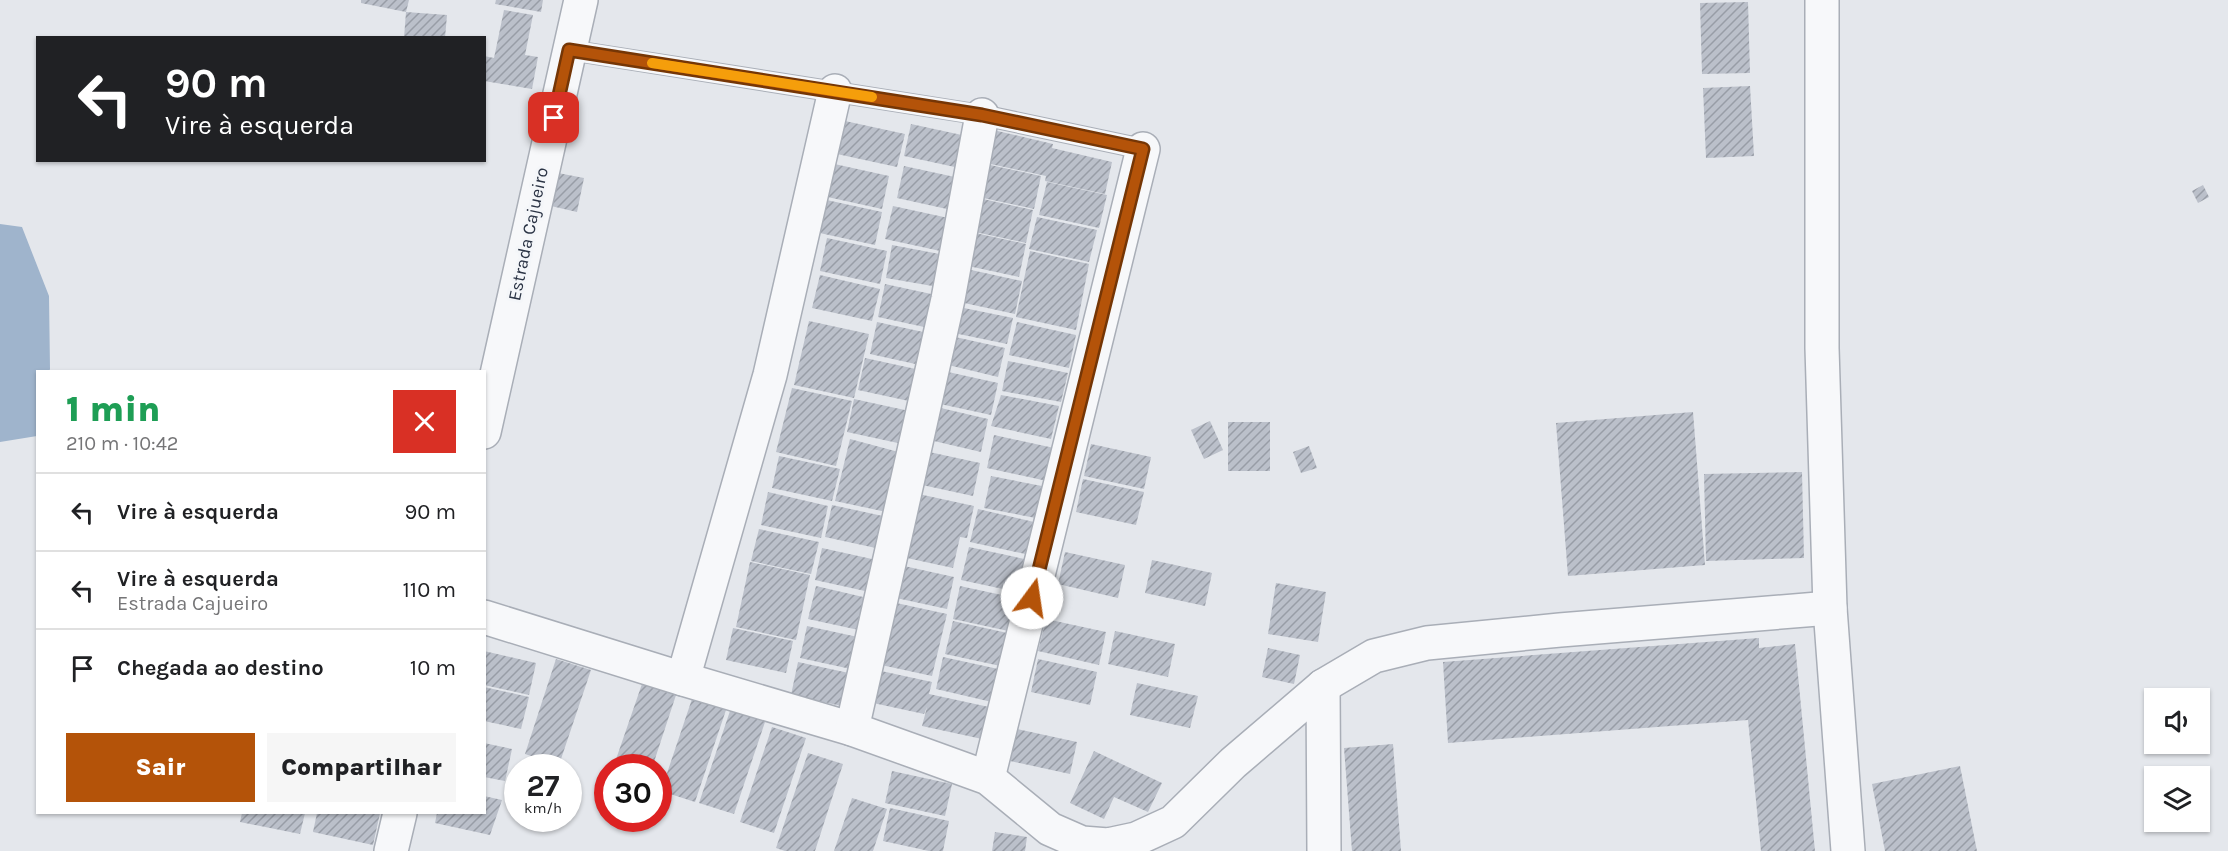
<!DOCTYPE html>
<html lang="pt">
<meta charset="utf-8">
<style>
:root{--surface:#fff;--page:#f6f6f6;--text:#202124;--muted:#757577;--line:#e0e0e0;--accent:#b45309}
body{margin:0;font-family:Karla,sans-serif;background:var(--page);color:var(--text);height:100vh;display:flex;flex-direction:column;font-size:22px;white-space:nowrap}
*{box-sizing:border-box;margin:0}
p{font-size:20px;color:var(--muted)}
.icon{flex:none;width:33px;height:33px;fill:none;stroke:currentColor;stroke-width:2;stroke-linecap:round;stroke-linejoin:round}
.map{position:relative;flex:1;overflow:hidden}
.panel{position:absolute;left:36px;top:370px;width:450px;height:444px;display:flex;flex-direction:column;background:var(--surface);border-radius:0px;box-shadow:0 2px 4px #0004}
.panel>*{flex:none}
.hud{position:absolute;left:36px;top:36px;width:450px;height:126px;border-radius:0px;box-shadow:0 2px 4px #0004;background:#202124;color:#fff;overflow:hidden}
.controls{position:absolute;left:2144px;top:688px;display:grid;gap:12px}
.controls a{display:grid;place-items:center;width:66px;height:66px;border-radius:0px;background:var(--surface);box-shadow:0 2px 4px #0004;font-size:30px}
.speed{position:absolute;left:504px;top:754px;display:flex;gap:12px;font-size:30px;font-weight:700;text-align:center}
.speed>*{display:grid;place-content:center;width:78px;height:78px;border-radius:50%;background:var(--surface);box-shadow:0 2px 4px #0004;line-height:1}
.speed small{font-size:15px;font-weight:400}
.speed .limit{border:9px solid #d22;background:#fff;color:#111}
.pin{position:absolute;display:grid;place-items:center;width:51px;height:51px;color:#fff;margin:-26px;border-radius:12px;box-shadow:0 3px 9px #0006}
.me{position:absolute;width:66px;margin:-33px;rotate:14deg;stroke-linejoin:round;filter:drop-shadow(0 0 4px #0008)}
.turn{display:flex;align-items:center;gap:21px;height:126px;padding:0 30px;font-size:27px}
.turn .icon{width:78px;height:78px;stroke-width:2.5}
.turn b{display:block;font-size:42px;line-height:51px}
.round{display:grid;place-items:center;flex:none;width:63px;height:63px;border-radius:0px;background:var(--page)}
.summary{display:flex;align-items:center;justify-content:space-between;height:102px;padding:0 30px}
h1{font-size:36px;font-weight:800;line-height:45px;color:#1e9e55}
.primary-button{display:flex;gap:12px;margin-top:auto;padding:12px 30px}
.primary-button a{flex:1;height:69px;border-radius:0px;background:var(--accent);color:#fff;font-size:24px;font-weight:800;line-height:69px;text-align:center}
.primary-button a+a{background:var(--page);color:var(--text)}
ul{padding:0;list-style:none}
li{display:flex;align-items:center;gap:18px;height:78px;padding:0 30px;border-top:2px solid var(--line)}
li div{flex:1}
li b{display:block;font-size:22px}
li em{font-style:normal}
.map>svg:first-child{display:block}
.water{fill:#9fb4cc}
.building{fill:url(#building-hatch)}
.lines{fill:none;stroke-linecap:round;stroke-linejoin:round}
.service-casing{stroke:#a9aeb7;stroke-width:22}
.minor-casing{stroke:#a9aeb7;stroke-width:36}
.service{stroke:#f7f8fa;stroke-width:20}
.minor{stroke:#f7f8fa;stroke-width:33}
.route-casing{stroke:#753606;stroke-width:15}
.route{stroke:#b45309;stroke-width:10}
.slow{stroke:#f59e0b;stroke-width:10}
.labels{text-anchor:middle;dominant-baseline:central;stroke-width:6;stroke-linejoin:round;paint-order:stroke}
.street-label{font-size:18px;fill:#2b3445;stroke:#f4f6f9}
</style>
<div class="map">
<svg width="2228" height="851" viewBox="0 0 2228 851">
<defs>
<pattern id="building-hatch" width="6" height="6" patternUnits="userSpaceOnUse" patternTransform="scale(1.5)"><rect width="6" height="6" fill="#bbc0ca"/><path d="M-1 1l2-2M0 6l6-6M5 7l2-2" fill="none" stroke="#989da6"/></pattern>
</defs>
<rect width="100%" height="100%" fill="#e4e7ec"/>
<!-- water -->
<path class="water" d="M 0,224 L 22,227 L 49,296 L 50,369 L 49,372 L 38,372 L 37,436 L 0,442 Z"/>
<!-- building -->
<g class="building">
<path d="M 361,0 L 409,0 L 406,12 L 447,15 L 445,38 L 404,38 L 406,12 L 361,3 Z"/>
<path d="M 496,0 L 543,0 L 541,12 L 495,4 Z"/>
<path d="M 1748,2 L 1750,73 L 1702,74 L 1700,3 Z"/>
<path d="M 504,10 L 533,15 L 525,55 L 538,57 L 532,89 L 484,81 L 484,56 L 494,58 Z"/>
<path d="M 1750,86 L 1754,156 L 1706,158 L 1703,88 Z"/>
<path d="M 845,121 L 905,134 L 897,167 L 837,154 Z"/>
<path d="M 911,124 L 971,137 L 964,169 L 904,156 Z"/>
<path d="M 993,130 L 1053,144 L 1052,148 L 1112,162 L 1105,194 L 1045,181 L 1046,176 L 986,163 Z"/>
<path d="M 830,163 L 889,176 L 882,209 L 823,196 Z"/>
<path d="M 981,163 L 1041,176 L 1034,209 L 974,196 Z"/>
<path d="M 904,166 L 964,179 L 956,211 L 897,198 Z"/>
<path d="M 558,173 L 584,178 L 577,212 L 551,206 Z"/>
<path d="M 1047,182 L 1107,195 L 1099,228 L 1039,215 Z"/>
<path d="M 2203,185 L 2209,197 L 2198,203 L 2192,191 Z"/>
<path d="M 974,197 L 1033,210 L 1026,243 L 966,230 Z"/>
<path d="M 822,199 L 882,212 L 875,245 L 815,232 Z"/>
<path d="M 893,206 L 953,219 L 945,252 L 885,239 Z"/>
<path d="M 1037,217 L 1097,230 L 1089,262 L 1029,249 Z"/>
<path d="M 966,231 L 1026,244 L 1019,277 L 959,264 Z"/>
<path d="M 827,238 L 887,251 L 880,284 L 820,271 Z"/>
<path d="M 892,245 L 950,256 L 944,288 L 886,278 Z"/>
<path d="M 1030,251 L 1089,264 L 1076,330 L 1016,317 Z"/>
<path d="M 962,268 L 1022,281 L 1015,314 L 955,301 Z"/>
<path d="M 820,275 L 880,289 L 872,321 L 812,308 Z"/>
<path d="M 885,284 L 945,297 L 938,330 L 878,317 Z"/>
<path d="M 954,306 L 1013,318 L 1007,344 L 949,332 Z"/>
<path d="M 809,321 L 869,334 L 854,398 L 794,385 Z"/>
<path d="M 877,322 L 937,335 L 929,367 L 870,354 Z"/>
<path d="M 1017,322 L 1076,335 L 1069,368 L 1009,355 Z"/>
<path d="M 946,335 L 1005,348 L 998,377 L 940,363 Z"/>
<path d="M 865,358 L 925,371 L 918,403 L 858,390 Z"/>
<path d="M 1008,361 L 1068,373 L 1061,402 L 1002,391 Z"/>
<path d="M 939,370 L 998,383 L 991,415 L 931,402 Z"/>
<path d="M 792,388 L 852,401 L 836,466 L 776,452 Z"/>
<path d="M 1001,395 L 1059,406 L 1051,439 L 991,426 Z"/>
<path d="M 854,399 L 914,412 L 907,445 L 847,432 Z"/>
<path d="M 928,405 L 988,419 L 981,452 L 921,438 Z"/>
<path d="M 1693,412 L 1705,565 L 1568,576 L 1556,423 Z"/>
<path d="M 1210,421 L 1223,450 L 1204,459 L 1191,430 Z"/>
<rect x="1228" y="422" width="42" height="49"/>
<path d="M 994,435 L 1054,448 L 1047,481 L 987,468 Z"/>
<path d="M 850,439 L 906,454 L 891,513 L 835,501 Z"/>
<path d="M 1091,444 L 1151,457 L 1144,489 L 1084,476 Z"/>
<path d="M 1309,446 L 1317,468 L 1301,473 L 1293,452 Z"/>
<path d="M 920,450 L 980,463 L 973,496 L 913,483 Z"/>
<path d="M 779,456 L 840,469 L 832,501 L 772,488 Z"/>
<path d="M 1802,472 L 1804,558 L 1706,561 L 1704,474 Z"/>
<path d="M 991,476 L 1047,487 L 1041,519 L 984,508 Z"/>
<path d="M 1083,479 L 1144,492 L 1136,525 L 1076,512 Z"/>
<path d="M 768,492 L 828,506 L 821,538 L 761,525 Z"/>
<path d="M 914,493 L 974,506 L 967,538 L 960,537 L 953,568 L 893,555 Z"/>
<path d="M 832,505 L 892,518 L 885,550 L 825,537 Z"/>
<path d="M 978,509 L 1038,523 L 1030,555 L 970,542 Z"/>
<path d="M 759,529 L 819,542 L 811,574 L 751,561 Z"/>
<path d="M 969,547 L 1029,560 L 1021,593 L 961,580 Z"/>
<path d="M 822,548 L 881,561 L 874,593 L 815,580 Z"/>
<path d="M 1065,552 L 1125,565 L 1118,598 L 1058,584 Z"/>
<path d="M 1152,560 L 1212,573 L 1205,606 L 1145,593 Z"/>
<path d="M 750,562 L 810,575 L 796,640 L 736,627 Z"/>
<path d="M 895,564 L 954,577 L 947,609 L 887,596 Z"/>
<path d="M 1276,583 L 1326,592 L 1318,642 L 1268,634 Z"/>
<path d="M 816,586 L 876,600 L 868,632 L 808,619 Z"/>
<path d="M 960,586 L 1020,599 L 1013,632 L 953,619 Z"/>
<path d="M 887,601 L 947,614 L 932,676 L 872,663 Z"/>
<path d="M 1046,619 L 1106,632 L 1099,665 L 1038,651 Z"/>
<path d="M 953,621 L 1012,634 L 1005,667 L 945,654 Z"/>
<path d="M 807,626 L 867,639 L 860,671 L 800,658 Z"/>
<path d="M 733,628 L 793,641 L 786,673 L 726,660 Z"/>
<path d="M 1115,631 L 1175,644 L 1168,677 L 1108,664 Z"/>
<path d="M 1759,638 L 1759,648 L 1795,644 L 1815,851 L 1761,851 L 1748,720 L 1448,743 L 1443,662 Z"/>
<path d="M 1268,648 L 1300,655 L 1294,684 L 1262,677 Z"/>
<path d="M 484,651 L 536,663 L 529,695 L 484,685 Z"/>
<path d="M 943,657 L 1003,670 L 996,703 L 936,689 Z"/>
<path d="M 556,659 L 591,670 L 559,765 L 525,754 Z"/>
<path d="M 1038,659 L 1097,672 L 1090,705 L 1031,692 Z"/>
<path d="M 798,662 L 858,675 L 851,708 L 791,695 Z"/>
<path d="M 872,669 L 932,682 L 929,694 L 989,707 L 982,739 L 922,726 L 927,707 L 924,714 L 864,701 Z"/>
<path d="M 643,681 L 677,692 L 652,768 L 613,768 Z"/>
<path d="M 1137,683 L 1198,696 L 1190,728 L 1130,715 Z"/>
<path d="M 484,687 L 529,697 L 521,729 L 484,721 Z"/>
<path d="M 693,696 L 727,707 L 695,802 L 661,791 Z"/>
<path d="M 731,708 L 766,719 L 734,814 L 699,803 Z"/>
<path d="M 772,727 L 806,738 L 774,833 L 740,822 Z"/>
<path d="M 1017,729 L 1077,742 L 1070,774 L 1010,761 Z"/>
<path d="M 484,743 L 512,749 L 505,781 L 484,777 Z"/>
<path d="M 1393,744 L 1401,851 L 1352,851 L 1344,748 Z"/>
<path d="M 1094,751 L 1162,783 L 1148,812 L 1114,797 L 1104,819 L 1070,803 Z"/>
<path d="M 808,753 L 843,764 L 815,851 L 785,851 L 776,848 Z"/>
<path d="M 1960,766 L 1977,851 L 1885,851 L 1872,784 Z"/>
<path d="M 892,771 L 952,784 L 945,816 L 885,803 Z"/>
<path d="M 484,796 L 502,800 L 490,835 L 435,823 L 437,813 L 484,813 Z"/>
<path d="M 852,798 L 887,809 L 873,851 L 834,851 Z"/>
<path d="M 890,808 L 949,821 L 943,851 L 929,851 L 883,841 Z"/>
<path d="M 242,813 L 305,813 L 300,834 L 240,822 Z"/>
<path d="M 317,813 L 380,813 L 373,845 L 313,832 Z"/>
<path d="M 995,832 L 1027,837 L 1025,851 L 992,851 Z"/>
</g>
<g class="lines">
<defs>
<path id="service" d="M 569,50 L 982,115 L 1143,149"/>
<g id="minor">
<path d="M 1822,0 L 1822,348 L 1830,608 L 1848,851"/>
<path d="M 484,432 L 581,0"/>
<path d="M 484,617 L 683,679 L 852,729 L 919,753 L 988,778 L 1050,829 L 1082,843 L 1108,845 L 1136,839 L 1173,822 L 1233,763 L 1323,686 L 1374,656 L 1427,643 L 1560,630 L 1830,608"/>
<path d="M 683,679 L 770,375 L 835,91"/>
<path d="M 1323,686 L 1324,851"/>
<path d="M 852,729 L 948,299 L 982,115"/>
<path d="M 988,778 L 1143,149"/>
<path d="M 391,851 L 400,813"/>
</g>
</defs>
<!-- service casing -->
<use href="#service" class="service-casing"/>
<!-- minor casing -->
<use href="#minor" class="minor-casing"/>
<!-- service -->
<use href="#service" class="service"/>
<!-- minor -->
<use href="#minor" class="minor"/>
</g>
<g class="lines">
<defs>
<path id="route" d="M 554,118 L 569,50 L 982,115 L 1143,149 L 1032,598"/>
</defs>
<!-- route casing -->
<use href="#route" class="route-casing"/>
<!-- route -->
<use href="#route" class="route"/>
<!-- slow -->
<path class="slow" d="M 652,63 L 872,97"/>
</g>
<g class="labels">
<!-- street labels -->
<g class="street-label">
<text transform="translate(528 234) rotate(-78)">Estrada Cajueiro</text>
</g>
</g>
</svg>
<div class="controls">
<a><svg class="icon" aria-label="sound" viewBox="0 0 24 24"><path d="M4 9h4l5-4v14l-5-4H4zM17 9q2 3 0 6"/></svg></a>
<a><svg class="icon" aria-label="layers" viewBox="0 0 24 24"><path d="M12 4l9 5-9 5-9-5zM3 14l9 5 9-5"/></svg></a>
</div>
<div class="speed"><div>27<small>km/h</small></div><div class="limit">30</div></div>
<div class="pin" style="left:554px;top:118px;background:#d93025"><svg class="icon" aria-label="arrive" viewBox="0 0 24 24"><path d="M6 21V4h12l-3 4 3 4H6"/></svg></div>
<svg class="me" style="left:1032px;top:598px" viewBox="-20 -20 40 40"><circle r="19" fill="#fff"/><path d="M0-13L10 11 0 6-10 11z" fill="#b45309"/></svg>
<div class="hud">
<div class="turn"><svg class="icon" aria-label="left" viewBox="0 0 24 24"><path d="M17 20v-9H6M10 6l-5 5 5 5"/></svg><div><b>90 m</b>Vire à esquerda</div></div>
</div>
<section class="panel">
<div class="summary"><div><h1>1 min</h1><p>210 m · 10:42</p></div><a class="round" style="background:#d93025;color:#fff"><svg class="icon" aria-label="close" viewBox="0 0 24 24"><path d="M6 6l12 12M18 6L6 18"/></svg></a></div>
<ul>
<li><svg class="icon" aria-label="left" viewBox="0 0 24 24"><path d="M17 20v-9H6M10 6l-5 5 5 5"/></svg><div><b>Vire à esquerda</b></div><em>90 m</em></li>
<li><svg class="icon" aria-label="left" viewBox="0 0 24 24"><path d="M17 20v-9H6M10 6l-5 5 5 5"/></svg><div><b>Vire à esquerda</b><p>Estrada Cajueiro</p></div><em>110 m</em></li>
<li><svg class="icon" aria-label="arrive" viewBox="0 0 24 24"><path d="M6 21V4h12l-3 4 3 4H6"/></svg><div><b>Chegada ao destino</b></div><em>10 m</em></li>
</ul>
<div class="primary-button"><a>Sair</a><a>Compartilhar</a></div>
</section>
</div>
